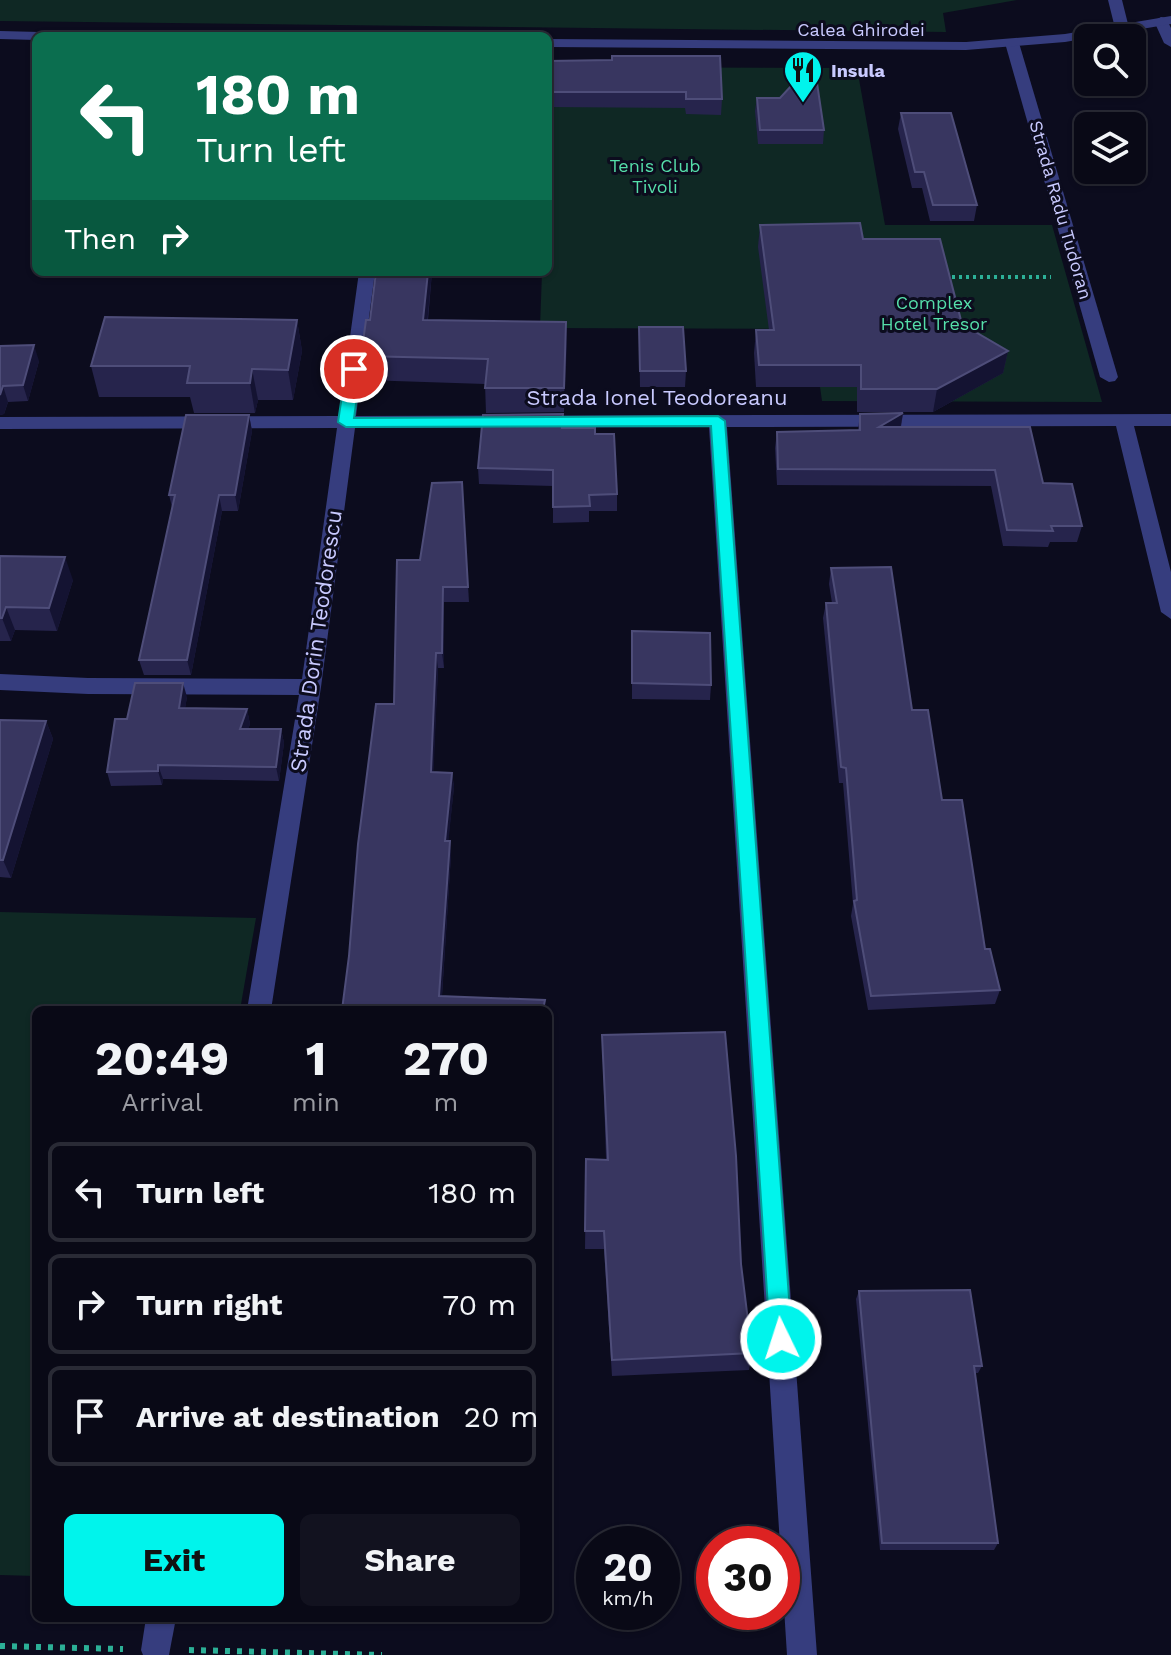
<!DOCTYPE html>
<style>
:root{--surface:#090916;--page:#12121f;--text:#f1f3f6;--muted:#999aa1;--line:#292a35;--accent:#00f4ec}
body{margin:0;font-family:"Work Sans",sans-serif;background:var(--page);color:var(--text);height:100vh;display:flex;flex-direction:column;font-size:30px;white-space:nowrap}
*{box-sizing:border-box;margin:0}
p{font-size:26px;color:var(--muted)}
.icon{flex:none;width:44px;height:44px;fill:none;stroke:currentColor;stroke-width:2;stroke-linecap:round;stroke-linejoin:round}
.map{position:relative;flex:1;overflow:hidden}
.sheet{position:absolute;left:32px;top:1006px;width:520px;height:616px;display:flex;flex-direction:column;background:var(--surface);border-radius:12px;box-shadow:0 2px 6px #0004,0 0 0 2px var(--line)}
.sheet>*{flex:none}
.banner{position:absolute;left:32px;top:32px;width:520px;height:244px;border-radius:12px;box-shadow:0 2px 6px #0004,0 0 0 2px var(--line);background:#0b6e4f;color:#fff;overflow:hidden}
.tools{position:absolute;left:1074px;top:24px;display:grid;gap:16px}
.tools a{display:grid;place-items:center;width:72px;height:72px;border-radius:12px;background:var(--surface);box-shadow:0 2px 6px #0004,0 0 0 2px var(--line);font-size:40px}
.speed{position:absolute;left:576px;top:1526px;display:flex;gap:16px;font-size:40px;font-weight:700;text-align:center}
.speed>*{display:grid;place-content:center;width:104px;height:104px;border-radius:50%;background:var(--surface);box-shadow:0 2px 6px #0004,0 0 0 2px var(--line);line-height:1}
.speed small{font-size:20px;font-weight:400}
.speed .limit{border:12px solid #d22;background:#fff;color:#111}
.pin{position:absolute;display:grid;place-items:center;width:68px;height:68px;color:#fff;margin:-34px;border:4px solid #fff;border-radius:50%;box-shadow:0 2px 8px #0007}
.me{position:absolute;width:88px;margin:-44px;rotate:356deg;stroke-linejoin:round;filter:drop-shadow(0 0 6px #0008)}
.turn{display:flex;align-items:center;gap:28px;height:168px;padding:0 32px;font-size:36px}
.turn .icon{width:104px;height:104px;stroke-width:2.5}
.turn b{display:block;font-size:56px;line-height:68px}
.then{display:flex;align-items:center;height:76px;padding:0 32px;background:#0003;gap:16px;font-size:30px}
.eta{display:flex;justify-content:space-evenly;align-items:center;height:136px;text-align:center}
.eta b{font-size:48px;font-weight:700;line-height:56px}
.button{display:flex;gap:16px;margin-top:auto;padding:16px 32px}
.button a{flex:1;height:92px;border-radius:12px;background:var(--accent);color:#111;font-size:32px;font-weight:700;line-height:92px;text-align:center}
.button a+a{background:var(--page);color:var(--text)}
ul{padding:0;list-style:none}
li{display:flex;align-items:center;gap:24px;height:100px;margin:0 16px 12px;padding:0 16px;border:4px solid var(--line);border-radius:12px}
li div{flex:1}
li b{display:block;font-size:30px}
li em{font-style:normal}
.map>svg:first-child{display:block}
.green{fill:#0f2824}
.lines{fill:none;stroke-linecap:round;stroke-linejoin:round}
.path-far1{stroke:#2cb097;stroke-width:4;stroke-dasharray:3 4;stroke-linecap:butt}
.path{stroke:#2cb097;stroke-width:6;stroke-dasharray:5 7;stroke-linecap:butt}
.service{fill:#363d7e;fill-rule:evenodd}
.minor{fill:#363d7e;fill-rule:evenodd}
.tertiary{fill:#363d7e;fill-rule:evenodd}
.wall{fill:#26244c}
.shaded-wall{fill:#141332}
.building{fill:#383660;stroke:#4e4d79;stroke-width:2}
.route{fill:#00f4ec;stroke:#009f99;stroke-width:2}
.labels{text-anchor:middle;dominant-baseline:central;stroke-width:6;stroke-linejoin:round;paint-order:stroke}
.far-street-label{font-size:18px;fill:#c9caff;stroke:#0c0c1e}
.far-poi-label{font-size:18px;font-weight:bold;fill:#c9caff;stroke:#0c0c1e;text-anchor:start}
.far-park-label{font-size:18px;fill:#55dfaa;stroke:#0c0c1e}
.street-label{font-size:22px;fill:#c9caff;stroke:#0c0c1e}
</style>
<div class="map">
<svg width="1171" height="1655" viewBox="0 0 1171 1655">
<rect width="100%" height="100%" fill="#0c0c1e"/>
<!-- green -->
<g class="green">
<path d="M 0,0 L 1017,0 L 943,13 L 946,32 L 0,21 Z"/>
<path d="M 548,67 L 857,68 L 885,225 L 1052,225 L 1102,402 L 822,401 L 812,329 L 540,328 L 542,272 L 548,272 Z"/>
<path d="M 0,912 L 256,918 L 240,1010 L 36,1010 L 36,1576 L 0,1575 Z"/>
</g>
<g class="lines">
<!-- path-far1 -->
<path class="path-far1" d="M 945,277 L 1051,277"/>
<!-- path -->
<g class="path">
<path d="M 0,1646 L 123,1649"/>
<path d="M 189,1650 L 382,1655"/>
</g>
<!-- service -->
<path class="service" d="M 1012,39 L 1019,43 L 1118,377 L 1115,381 L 1109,382 L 1100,377 L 1005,43 Z"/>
<!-- minor -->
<g class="minor">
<path d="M 1108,0 L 1122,0 L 1129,28 L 1127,31 L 1115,28 Z"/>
<path d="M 1161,17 L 1166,18 L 1171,28 L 1171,47 L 1164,43 L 1154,21 Z"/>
<path d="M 359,272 L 375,272 L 356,416 L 1171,414 L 1171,426 L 1134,426 L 1171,572 L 1171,619 L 1161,612 L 1116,426 L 727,427 L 817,1655 L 787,1655 L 709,427 L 355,428 L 321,687 L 271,1010 L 247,1010 L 299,695 L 88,694 L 0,690 L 0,674 L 88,678 L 302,679 L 337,428 L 0,429 L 0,417 L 339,416 Z"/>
<path d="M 146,1618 L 176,1618 L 169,1655 L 143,1655 L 141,1650 Z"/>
</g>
<!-- tertiary -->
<g class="tertiary">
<path d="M 1171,16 L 1171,24 L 1065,42 L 966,50 L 548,47 L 548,39 L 966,42 L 1065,34 Z"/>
<path d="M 0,31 L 40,32 L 47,36 L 36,36 L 36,40 L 0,39 Z"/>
</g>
</g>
<!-- wall -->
<g class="wall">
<path d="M 548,61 L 722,99 L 721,115 L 686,114 L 685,108 L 548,107 Z"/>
<path d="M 757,98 L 780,98 L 824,130 L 823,144 L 758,144 L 755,111 Z"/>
<path d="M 901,113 L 977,205 L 974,221 L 930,221 L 922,188 L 912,188 L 898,129 Z"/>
<path d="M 760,225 L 863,239 L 962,324 L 1008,351 L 1003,373 L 933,412 L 857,412 L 857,387 L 756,387 L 754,353 L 756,330 L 769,330 L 758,247 Z"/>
<path d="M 376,272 L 432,272 L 428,320 L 566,322 L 564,412 L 486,413 L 485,384 L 364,380 L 361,356 L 370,320 Z"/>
<path d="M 297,320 L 302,351 L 293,400 L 258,400 L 255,413 L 194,413 L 190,397 L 99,397 L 91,366 Z"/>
<path d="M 639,327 L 686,371 L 685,387 L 640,387 Z"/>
<path d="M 0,346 L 39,361 L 28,401 L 8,402 L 4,414 L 0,415 Z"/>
<path d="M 903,413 L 901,427 L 1043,483 L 1082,526 L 1077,542 L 1050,542 L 1048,547 L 1003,546 L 991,486 L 777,485 L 775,448 L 777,432 L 858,430 L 860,414 Z"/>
<path d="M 563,414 L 563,428 L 595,434 L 617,494 L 617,511 L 589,511 L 589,522 L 553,523 L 553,486 L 479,484 L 478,468 Z"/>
<path d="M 249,415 L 252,431 L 238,511 L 222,511 L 191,675 L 144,675 L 139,660 L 172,507 L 169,495 Z"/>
<path d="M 462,482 L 469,602 L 444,602 L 444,668 L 438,668 L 433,772 L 452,773 L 454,787 L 448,841 L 451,855 L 442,996 L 342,1010 L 394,704 L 420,560 Z"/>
<path d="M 0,556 L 73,580 L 57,631 L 15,630 L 11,641 L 0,641 Z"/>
<path d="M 831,568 L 912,710 L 942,800 L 985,949 L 1000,990 L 995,1004 L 868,1010 L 851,916 L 853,904 L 843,783 L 839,783 L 823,618 L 826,603 L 832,603 L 829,584 Z"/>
<path d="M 632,631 L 711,685 L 710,700 L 632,699 Z"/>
<path d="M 187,697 L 185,708 L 247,709 L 250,724 L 248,729 L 281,729 L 284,743 L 279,781 L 163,779 L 162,785 L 111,786 L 107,772 L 127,719 Z"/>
<path d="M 0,720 L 46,721 L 53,739 L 11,878 L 0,877 Z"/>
<path d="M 602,1035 L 741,1264 L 752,1353 L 749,1370 L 612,1376 L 604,1249 L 585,1249 L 586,1159 L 606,1159 Z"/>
<path d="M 859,1291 L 982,1366 L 978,1373 L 975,1373 L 998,1543 L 994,1550 L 880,1550 L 856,1299 Z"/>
</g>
<!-- shaded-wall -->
<g class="shaded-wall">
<path d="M 428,272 L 432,272 L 425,345 L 423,320 Z"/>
<path d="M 297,320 L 302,351 L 293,400 L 288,370 Z"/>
<path d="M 566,322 L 567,347 L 564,412 L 564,388 Z"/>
<path d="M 34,345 L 39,361 L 28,401 L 23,385 Z"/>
<path d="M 1008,351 L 1003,373 L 933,412 L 937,389 Z"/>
<path d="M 252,369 L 258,400 L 255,413 L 250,383 Z"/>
<path d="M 3,386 L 8,402 L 4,414 L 0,415 L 0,395 Z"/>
<path d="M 903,413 L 900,430 L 879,427 Z"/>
<path d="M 249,415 L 252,431 L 238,511 L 235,495 Z"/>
<path d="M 219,495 L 222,511 L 191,675 L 187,660 Z"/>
<path d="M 65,557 L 73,580 L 57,631 L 49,608 Z"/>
<path d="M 443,587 L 444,602 L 444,668 L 442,653 Z"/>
<path d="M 6,607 L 15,630 L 11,641 L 2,618 Z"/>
<path d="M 436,653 L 438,668 L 433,787 L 431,772 Z"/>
<path d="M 183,683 L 187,697 L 183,722 L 179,708 Z"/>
<path d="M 247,709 L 250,724 L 244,743 L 240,729 Z"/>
<path d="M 46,721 L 53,739 L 11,878 L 3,860 Z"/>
<path d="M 281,729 L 284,743 L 279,781 L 276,767 Z"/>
<path d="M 158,765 L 163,779 L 162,785 L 158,771 Z"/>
<path d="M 452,773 L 454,787 L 447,855 L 445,841 Z"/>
<path d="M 450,841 L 451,855 L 441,1009 L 439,996 Z"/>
</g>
<!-- building -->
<g class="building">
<path d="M 612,56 L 720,56 L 722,99 L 686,99 L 686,92 L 548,92 L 548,61 L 612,60 Z"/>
<path d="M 817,83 L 824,130 L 760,130 L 757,98 L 780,98 L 792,85 Z"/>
<path d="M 901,113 L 951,113 L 977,205 L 933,205 L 924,172 L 915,172 Z"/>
<path d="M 860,223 L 863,239 L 940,239 L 962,324 L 1008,351 L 937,389 L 861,389 L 861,365 L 759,365 L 756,330 L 774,330 L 760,225 Z"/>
<path d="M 376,272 L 428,272 L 423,320 L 566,322 L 564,388 L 485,388 L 488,359 L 361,356 L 366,320 L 370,320 Z"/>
<path d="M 105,317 L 297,320 L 288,370 L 252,369 L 250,383 L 187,383 L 190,366 L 91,366 Z"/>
<path d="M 639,327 L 683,327 L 686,371 L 640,371 Z"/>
<path d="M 34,345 L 23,385 L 3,386 L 0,395 L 0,346 Z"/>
<path d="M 903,413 L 879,427 L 1030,427 L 1043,483 L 1072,484 L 1082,526 L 1051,526 L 1053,531 L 1007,530 L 995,470 L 778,469 L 777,432 L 860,430 L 860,414 Z"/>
<path d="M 563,414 L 562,428 L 595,428 L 595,434 L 614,434 L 617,494 L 589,495 L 590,506 L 553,507 L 553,470 L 478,468 L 483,415 Z"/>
<path d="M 186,415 L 249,415 L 235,495 L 219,495 L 187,660 L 139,660 L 175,495 L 169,495 Z"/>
<path d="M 462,482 L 468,587 L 443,587 L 442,653 L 436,653 L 431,772 L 452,773 L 445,841 L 450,841 L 439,996 L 545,1000 L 543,1010 L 342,1010 L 349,956 L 358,844 L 376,704 L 394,704 L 397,560 L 420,560 L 432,483 Z"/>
<path d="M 0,556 L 65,557 L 49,608 L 6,607 L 2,618 L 0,618 Z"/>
<path d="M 891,567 L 912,710 L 928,710 L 942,800 L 962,800 L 985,949 L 990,949 L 1000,990 L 871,996 L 854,901 L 857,900 L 846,768 L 841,767 L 826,603 L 837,603 L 831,568 Z"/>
<path d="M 632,631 L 710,633 L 711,685 L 632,683 Z"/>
<path d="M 135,683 L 183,683 L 179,708 L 247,709 L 240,729 L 281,729 L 276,767 L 158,765 L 158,771 L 107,772 L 115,719 L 127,719 Z"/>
<path d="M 0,720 L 46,721 L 3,860 L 0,860 Z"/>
<path d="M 725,1032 L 736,1156 L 741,1264 L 752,1353 L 612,1360 L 604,1231 L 585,1231 L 586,1159 L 608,1160 L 602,1035 Z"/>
<path d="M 970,1290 L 982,1366 L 974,1366 L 998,1543 L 882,1543 L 859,1291 Z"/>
</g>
<!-- route -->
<path class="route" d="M 354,365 L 361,369 L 354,418 L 718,416 L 725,421 L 792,1339 L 789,1346 L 781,1349 L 773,1346 L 770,1339 L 711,426 L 346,427 L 338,422 L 346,369 Z"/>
<!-- icons -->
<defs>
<symbol id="restaurant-pin" viewBox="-11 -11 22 30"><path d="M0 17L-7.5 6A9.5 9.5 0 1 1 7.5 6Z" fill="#00f4ec" stroke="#0c0c1e"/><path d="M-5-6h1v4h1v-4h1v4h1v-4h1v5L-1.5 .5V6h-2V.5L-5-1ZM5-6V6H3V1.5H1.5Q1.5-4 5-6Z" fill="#111"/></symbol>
</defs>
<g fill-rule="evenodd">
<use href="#restaurant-pin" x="781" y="48" width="44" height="60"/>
</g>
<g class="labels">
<!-- far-street labels -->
<g class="far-street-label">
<text x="861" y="29">Calea Ghirodei</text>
<text transform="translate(1061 210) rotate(74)">Strada Radu Tudoran</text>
</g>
<!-- far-poi labels -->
<g class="far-poi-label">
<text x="831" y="70">Insula</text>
</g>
<!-- far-park labels -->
<g class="far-park-label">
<text x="655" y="165">Tenis Club<tspan x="655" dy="21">Tivoli</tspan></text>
<text x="934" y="302">Complex<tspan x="934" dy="21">Hotel Tresor</tspan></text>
</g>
<!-- street labels -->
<g class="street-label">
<text x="657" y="397">Strada Ionel Teodoreanu</text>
<text transform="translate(316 641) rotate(-82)">Strada Dorin Teodorescu</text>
</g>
</g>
</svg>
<div class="tools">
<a><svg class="icon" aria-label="search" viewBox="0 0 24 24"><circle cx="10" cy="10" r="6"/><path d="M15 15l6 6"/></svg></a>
<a><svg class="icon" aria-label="layers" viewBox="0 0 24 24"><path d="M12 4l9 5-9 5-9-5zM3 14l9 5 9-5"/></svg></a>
</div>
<div class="speed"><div>20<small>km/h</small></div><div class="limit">30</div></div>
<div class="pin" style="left:354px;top:369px;background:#d93025"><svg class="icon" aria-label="arrive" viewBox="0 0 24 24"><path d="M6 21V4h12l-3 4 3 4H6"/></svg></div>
<svg class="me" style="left:781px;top:1339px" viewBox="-20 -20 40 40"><circle r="17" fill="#00f4ec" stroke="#fff" stroke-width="3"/><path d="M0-11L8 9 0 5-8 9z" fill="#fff"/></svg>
<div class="banner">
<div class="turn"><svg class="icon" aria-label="left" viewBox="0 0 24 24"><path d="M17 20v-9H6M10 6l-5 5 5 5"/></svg><div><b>180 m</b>Turn left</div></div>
<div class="then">Then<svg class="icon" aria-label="right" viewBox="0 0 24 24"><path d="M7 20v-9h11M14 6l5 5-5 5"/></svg></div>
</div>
<section class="sheet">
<div class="eta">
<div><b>20:49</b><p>Arrival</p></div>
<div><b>1</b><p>min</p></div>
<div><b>270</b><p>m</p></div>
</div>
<ul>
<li><svg class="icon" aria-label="left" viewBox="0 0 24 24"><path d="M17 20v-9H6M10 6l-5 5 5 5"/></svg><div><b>Turn left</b></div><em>180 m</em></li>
<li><svg class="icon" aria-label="right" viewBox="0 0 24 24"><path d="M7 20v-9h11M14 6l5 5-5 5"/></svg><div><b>Turn right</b></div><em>70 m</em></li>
<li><svg class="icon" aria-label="arrive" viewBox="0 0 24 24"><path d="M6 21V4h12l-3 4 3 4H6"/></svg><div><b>Arrive at destination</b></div><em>20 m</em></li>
</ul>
<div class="button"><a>Exit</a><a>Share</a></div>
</section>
</div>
